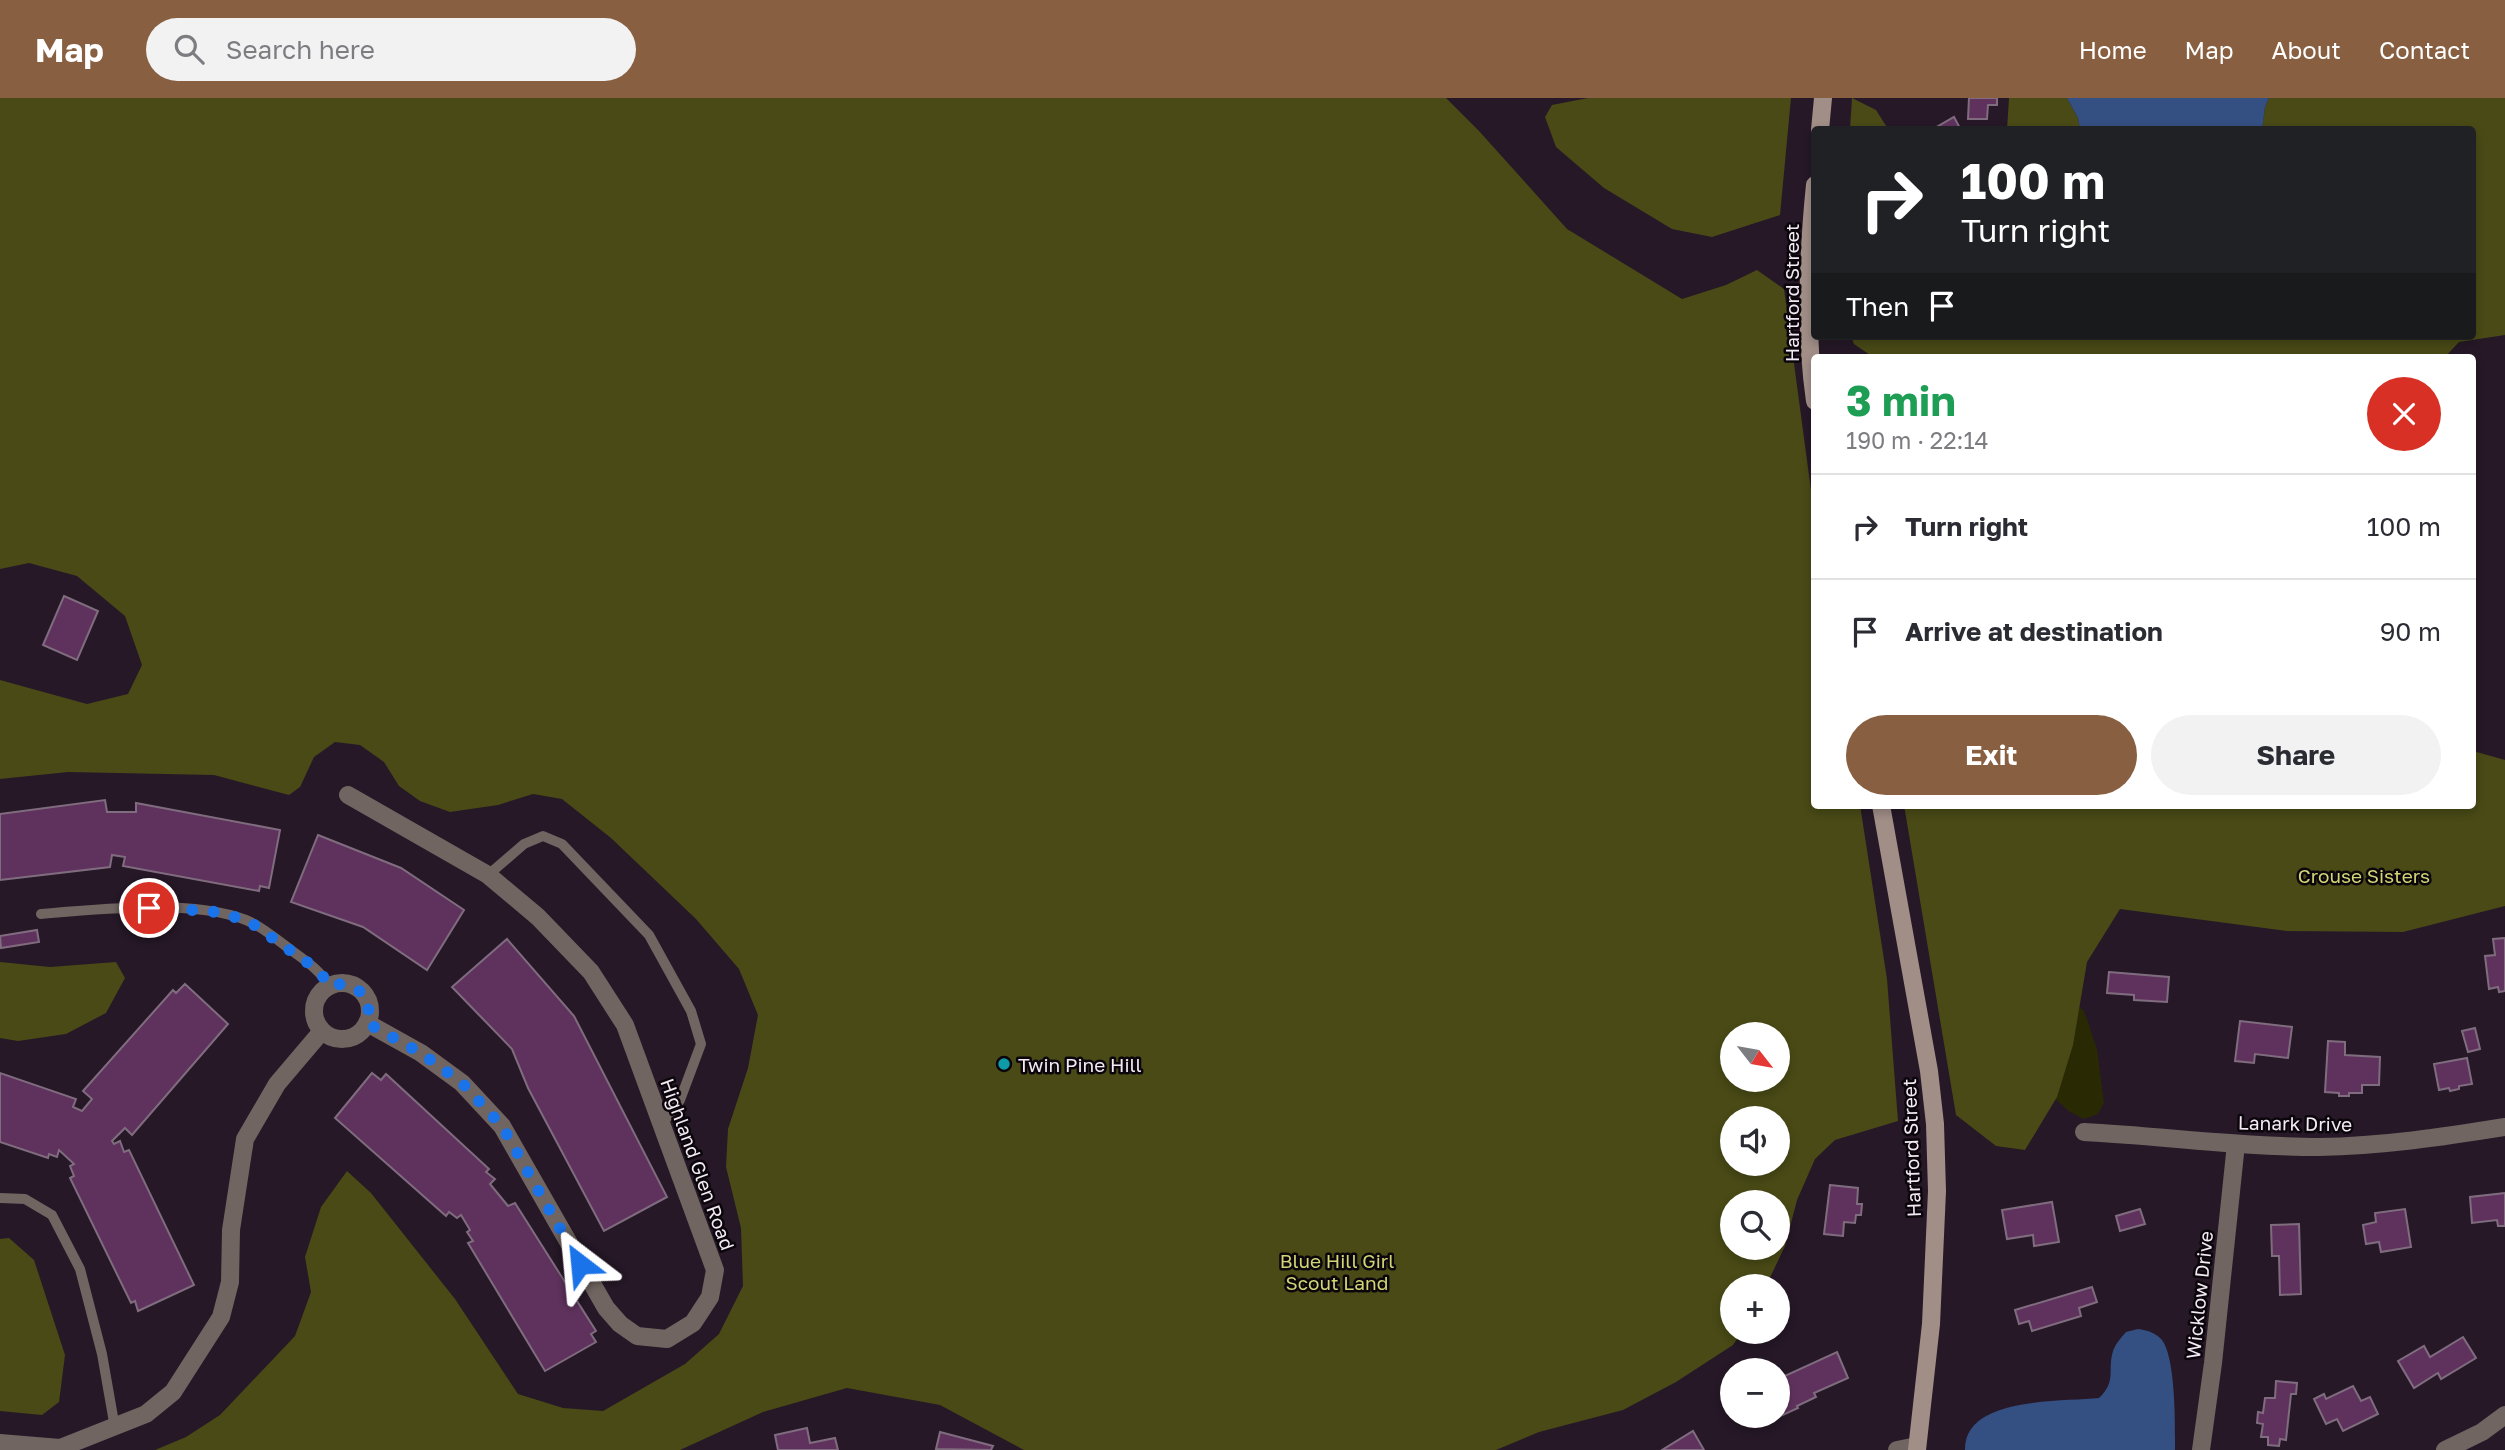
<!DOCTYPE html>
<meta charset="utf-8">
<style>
:root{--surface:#fff;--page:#f2f2f3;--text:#2b2b33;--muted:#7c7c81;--line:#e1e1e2;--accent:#885f40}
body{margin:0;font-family:"Golos Text",sans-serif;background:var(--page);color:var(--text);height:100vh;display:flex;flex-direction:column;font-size:26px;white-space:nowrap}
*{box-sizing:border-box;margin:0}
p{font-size:23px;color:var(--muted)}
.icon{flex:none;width:38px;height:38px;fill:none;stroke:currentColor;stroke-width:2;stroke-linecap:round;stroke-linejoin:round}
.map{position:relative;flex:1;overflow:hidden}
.panel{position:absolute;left:1811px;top:256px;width:665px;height:455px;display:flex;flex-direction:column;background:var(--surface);border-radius:7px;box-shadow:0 4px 10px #0003}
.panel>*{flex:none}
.top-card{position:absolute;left:1811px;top:28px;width:665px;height:214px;border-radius:7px;box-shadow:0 4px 10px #0003;background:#202124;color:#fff;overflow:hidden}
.needle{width:46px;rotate:121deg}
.tools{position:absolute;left:1720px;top:924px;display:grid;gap:14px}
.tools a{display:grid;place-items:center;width:70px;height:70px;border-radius:50%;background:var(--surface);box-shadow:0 4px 10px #0003;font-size:35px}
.pin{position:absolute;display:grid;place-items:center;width:60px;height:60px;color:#fff;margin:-30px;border:4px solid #fff;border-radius:50%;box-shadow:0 2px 7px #0007}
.me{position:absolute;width:77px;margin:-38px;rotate:331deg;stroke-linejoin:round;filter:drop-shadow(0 0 5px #0008)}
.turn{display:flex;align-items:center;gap:24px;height:147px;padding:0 35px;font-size:32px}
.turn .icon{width:91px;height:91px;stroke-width:2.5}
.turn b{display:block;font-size:49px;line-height:60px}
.then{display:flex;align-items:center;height:66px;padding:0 35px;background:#0003;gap:14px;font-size:26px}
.round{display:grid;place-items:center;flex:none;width:74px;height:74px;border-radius:37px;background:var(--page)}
.headline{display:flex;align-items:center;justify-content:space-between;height:119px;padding:0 35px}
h1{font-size:42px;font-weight:700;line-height:52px;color:#1e9e55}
.action{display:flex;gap:14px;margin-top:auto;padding:14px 35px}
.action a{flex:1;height:80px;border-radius:42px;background:var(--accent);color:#fff;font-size:28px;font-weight:700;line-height:80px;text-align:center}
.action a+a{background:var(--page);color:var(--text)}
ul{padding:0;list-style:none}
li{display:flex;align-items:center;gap:21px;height:105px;padding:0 35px;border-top:2px solid var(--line)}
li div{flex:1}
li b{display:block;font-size:26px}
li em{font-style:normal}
header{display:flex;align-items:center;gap:42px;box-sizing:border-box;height:98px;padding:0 35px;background:var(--accent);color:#fff}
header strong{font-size:33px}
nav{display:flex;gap:38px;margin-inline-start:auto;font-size:24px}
.search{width:490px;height:63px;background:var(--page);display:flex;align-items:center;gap:18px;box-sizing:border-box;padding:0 24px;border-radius:38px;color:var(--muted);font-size:26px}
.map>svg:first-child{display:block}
.green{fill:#292a04}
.forest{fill:#494a16;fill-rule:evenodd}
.water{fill:#344f81}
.building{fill:#5f325d;stroke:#7f6c7e;stroke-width:2}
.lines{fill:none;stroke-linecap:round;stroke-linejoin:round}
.lane{stroke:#706560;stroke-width:10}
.street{stroke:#706560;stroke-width:18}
.secondary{stroke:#a08e87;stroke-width:18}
.route{stroke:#1a73e8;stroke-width:12;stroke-dasharray:0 21.6}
.culture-dot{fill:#0f9aa8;stroke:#0b060c;stroke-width:2.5}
.labels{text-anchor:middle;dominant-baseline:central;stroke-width:5;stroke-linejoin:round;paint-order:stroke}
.street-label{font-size:19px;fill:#f4eaf4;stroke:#0b060c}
.park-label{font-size:19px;fill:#d3d675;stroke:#0b060c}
.poi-label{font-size:19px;fill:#f4eaf4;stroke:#0b060c;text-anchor:start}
</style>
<header>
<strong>Map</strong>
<div class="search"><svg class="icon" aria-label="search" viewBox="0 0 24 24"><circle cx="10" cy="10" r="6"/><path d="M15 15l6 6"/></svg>Search here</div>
<nav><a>Home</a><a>Map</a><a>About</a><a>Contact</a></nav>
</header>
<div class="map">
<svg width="2505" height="1352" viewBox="0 0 2505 1352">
<rect width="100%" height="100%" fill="#261827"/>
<!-- green -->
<path class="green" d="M 2072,903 L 2084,913 L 2097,951 L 2104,1005 L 2098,1016 L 2084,1021 L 2070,1014 L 2053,999 Z"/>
<!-- forest -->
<g class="forest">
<path d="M 0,0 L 1446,0 L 1479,33 L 1567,131 L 1682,201 L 1726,187 L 1757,172 L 1784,191 L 1815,422 L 1815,707 L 1860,707 L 1887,881 L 1898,1023 L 1835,1042 L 1815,1061 L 1797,1102 L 1785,1148 L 1766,1188 L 1732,1188 L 1732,1234 L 1742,1234 L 1733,1247 L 1676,1284 L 1623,1312 L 1539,1334 L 1496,1352 L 1024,1352 L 940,1307 L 847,1290 L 763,1314 L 680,1352 L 155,1352 L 186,1339 L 220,1317 L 295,1238 L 311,1194 L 305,1159 L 321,1109 L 347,1073 L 371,1095 L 455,1201 L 518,1296 L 563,1310 L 603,1313 L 685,1266 L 719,1236 L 743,1188 L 741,1130 L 726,1069 L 728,1031 L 748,970 L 758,917 L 739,871 L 696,821 L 611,740 L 562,701 L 533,696 L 498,707 L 450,714 L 420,703 L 399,688 L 384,664 L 360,647 L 335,644 L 314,659 L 300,689 L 289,697 L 214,677 L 68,674 L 0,681 L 0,582 L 87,606 L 128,596 L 142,567 L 125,518 L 77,478 L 29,465 L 0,471 ZM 1778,936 L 1778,982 L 1732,982 L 1732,936 ZM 1778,1020 L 1778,1066 L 1732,1066 L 1732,1020 ZM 1778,1104 L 1778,1150 L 1732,1150 L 1732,1104 Z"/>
<path d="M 1588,0 L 1791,0 L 1780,117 L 1712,139 L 1672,131 L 1604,90 L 1556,49 L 1545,19 L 1552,7 Z"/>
<path d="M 1852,0 L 1876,12 L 1888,31 L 1850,31 Z"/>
<path d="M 2009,0 L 2067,0 L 2078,20 L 2080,31 L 2007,32 Z"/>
<path d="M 2269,0 L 2505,0 L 2505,237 L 2459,244 L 2445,259 L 1873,259 L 1854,246 L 1851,238 L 2473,238 L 2473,32 L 2262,31 L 2265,9 Z"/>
<path d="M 2473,653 L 2505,662 L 2505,808 L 2403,834 L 2287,833 L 2120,811 L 2087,864 L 2073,947 L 2057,999 L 2025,1052 L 1996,1048 L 1956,1017 L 1904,707 L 2473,707 Z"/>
<path d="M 0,864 L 50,869 L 116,864 L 125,880 L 106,915 L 66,936 L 18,943 L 0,940 Z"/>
<path d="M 9,1140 L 34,1162 L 65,1257 L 59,1304 L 42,1317 L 0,1313 L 0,1141 Z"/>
</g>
<!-- water -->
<g class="water">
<path d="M 2067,0 L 2269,0 L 2265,9 L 2262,32 L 2080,31 L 2078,20 Z"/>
<path d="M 2138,1231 C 2147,1232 2156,1235 2162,1242 C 2176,1261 2175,1327 2175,1352 L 1965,1352 C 1964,1298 2062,1304 2099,1300 C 2117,1283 2107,1273 2113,1253 C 2115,1246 2122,1239 2126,1234 Z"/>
</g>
<!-- building -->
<g class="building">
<path d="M 1969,0 L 1997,0 L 1997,7 L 1988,7 L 1987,21 L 1968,21 Z"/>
<path d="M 1954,19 L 1961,32 L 1936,32 L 1935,30 Z"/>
<path d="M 64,498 L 98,513 L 77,562 L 43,547 Z"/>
<path d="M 105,702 L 107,714 L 136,714 L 136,705 L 280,732 L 269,790 L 260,788 L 259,793 L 123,768 L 125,759 L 112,757 L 110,769 L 0,782 L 0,716 Z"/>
<path d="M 318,737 L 401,770 L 464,812 L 427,872 L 363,829 L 291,804 Z"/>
<path d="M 37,832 L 39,844 L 1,850 L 0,838 Z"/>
<path d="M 2505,840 L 2505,893 L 2499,894 L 2498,889 L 2489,891 L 2485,858 L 2495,857 L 2493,841 Z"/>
<path d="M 507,841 L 574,918 L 667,1099 L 604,1133 L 528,990 L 512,951 L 452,889 Z"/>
<path d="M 2109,874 L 2169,879 L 2167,904 L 2134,902 L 2134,897 L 2107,895 Z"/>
<path d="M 185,886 L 228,926 L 132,1037 L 125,1030 L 112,1043 L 114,1046 L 120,1043 L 124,1054 L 129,1052 L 194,1187 L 138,1213 L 135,1203 L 131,1205 L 70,1080 L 74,1078 L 70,1068 L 74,1066 L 59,1052 L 57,1059 L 49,1056 L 48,1060 L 0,1044 L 0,975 L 76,1001 L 73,1009 L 82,1013 L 92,1001 L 83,993 L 173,892 L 176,895 Z"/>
<path d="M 2240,923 L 2292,929 L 2288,960 L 2255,956 L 2254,965 L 2235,963 Z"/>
<path d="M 2475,930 L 2480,951 L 2468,954 L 2462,933 Z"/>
<path d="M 2328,943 L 2345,944 L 2345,957 L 2380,959 L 2379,987 L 2362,987 L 2362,995 L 2349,995 L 2349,998 L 2339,998 L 2339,995 L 2325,994 Z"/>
<path d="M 2467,960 L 2472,986 L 2459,988 L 2459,991 L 2450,993 L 2449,990 L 2439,992 L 2434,966 Z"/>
<path d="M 372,975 L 381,982 L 386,976 L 489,1071 L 486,1074 L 495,1081 L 490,1086 L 508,1108 L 515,1105 L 596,1233 L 591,1236 L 596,1244 L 545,1273 L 468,1145 L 473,1143 L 467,1134 L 470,1132 L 461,1117 L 457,1120 L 449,1114 L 446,1118 L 335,1020 Z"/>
<path d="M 1830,1087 L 1858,1090 L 1857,1106 L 1862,1106 L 1861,1117 L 1856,1117 L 1855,1125 L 1844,1124 L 1843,1138 L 1824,1136 Z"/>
<path d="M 2505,1095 L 2505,1128 L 2498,1128 L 2497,1122 L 2472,1125 L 2470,1099 Z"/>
<path d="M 2052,1104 L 2059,1144 L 2034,1148 L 2033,1137 L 2007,1141 L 2002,1112 Z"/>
<path d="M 2140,1111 L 2145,1126 L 2120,1133 L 2116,1118 Z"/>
<path d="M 2405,1111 L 2411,1149 L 2381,1154 L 2379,1144 L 2366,1146 L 2363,1127 L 2376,1124 L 2375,1115 Z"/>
<path d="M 2299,1126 L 2301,1196 L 2280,1197 L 2279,1158 L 2272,1158 L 2271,1127 Z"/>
<path d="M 2092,1189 L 2097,1204 L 2079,1210 L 2081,1218 L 2032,1233 L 2029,1223 L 2019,1226 L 2015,1212 Z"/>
<path d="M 2463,1239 L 2476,1260 L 2441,1281 L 2438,1275 L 2414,1290 L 2398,1263 L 2424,1248 L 2430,1259 Z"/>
<path d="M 1837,1254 L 1848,1280 L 1814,1295 L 1816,1299 L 1797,1308 L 1798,1310 L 1761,1327 L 1757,1318 L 1778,1318 L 1778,1281 Z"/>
<path d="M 2276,1283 L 2297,1285 L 2296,1296 L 2291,1296 L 2286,1342 L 2280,1341 L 2279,1348 L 2268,1347 L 2268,1339 L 2261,1339 L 2263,1326 L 2257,1325 L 2258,1314 L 2263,1315 L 2265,1300 L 2275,1300 Z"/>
<path d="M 2353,1288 L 2361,1303 L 2370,1299 L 2378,1316 L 2343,1333 L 2337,1321 L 2326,1326 L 2314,1301 L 2324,1296 L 2326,1301 Z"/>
<path d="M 807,1330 L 810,1345 L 835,1340 L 838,1352 L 778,1352 L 775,1337 Z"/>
<path d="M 1693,1333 L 1704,1352 L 1662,1352 Z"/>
<path d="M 940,1334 L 993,1348 L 991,1352 L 936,1351 Z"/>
</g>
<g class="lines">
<!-- lane -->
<g class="lane">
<path d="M 488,777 L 524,746 L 543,738 L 562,746 L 649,837 L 691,913 L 701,946 L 680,1002 L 660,1029"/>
<path d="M 41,816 C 98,811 193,801 246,822 C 262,828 277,842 291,852 C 306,863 320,872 329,888"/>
<path d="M 0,1100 L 25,1101 L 52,1117 L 80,1171 L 102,1256 L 115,1330"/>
</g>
<!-- street -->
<g class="street">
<path d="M 348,697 L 488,777 L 538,819 L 591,874 L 625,927 L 715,1172 L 710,1199 L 693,1225 L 667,1241 L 637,1238 L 620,1226 L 606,1210 L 502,1028 L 462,985 L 421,955 L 367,925"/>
<circle cx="342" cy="913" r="28"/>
<path d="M 2084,1034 C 2162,1038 2240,1049 2319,1049 C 2382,1048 2443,1039 2505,1029"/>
<path d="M 0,1345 L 60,1350 L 146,1316 L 173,1294 L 221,1219 L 230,1184 L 231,1132 L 245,1041 L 277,986 L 322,933"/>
<path d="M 1897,1352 L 1917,1348"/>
<path d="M 2201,1352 L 2213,1265 L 2236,1046"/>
<path d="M 2445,1352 L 2482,1334 L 2505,1317"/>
</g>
<!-- secondary -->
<g class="secondary">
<path d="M 1820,32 L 1823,0"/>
<path d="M 1815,87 C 1808,156 1805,234 1815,303"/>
<path d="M 1881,707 L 1929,973 L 1935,1026 L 1937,1093 L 1931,1226 L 1917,1352"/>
</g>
</g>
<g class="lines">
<!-- route -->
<path class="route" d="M 149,810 L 211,813 L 247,822 L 311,867 L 322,877 L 329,888 C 348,883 360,889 369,906 L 367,925 L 421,955 L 462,985 L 502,1028 L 580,1166"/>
</g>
<!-- markers -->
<circle class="culture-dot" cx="1004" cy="966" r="7"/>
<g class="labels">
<!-- street labels -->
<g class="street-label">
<text transform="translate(1791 195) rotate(-90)">Hartford Street</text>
<text transform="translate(2295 1025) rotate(1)">Lanark Drive</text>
<text transform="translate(1911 1050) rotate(-92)">Hartford Street</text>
<text transform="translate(698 1066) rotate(70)">Highland Glen Road</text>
<text transform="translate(2199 1197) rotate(-84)">Wicklow Drive</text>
</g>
<!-- park labels -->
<g class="park-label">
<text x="2364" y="777">Crouse Sisters</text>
<text x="1337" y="1162">Blue Hill Girl<tspan x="1337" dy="22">Scout Land</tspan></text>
</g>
<!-- poi labels -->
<g class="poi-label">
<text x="1018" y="966">Twin Pine Hill</text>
</g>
</g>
</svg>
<div class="tools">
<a><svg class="needle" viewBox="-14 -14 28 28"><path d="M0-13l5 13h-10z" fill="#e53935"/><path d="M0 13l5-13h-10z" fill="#7c7c81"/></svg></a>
<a><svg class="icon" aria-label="sound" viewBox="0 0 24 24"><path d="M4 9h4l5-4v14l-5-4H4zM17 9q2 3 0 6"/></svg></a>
<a><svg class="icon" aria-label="search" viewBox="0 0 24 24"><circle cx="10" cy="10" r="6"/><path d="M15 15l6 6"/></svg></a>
<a>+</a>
<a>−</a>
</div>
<div class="pin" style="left:149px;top:810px;background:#d93025"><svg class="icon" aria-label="arrive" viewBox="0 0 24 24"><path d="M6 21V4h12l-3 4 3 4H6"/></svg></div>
<svg class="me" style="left:580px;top:1166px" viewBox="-20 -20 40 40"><path d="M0-17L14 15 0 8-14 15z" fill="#1a73e8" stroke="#fff" stroke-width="4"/></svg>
<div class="top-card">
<div class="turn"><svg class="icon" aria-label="right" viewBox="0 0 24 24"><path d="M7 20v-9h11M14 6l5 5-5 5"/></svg><div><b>100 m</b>Turn right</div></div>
<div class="then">Then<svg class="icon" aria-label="arrive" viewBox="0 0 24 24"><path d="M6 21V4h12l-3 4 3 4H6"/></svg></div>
</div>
<section class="panel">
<div class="headline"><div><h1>3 min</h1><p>190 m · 22:14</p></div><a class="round" style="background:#d93025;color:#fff"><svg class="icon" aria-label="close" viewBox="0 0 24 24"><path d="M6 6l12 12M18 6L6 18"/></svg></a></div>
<ul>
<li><svg class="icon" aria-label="right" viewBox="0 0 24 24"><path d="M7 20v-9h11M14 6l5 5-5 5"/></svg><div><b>Turn right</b></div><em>100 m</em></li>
<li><svg class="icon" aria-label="arrive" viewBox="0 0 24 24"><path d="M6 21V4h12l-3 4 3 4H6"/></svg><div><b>Arrive at destination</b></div><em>90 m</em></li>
</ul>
<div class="action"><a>Exit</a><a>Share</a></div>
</section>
</div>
